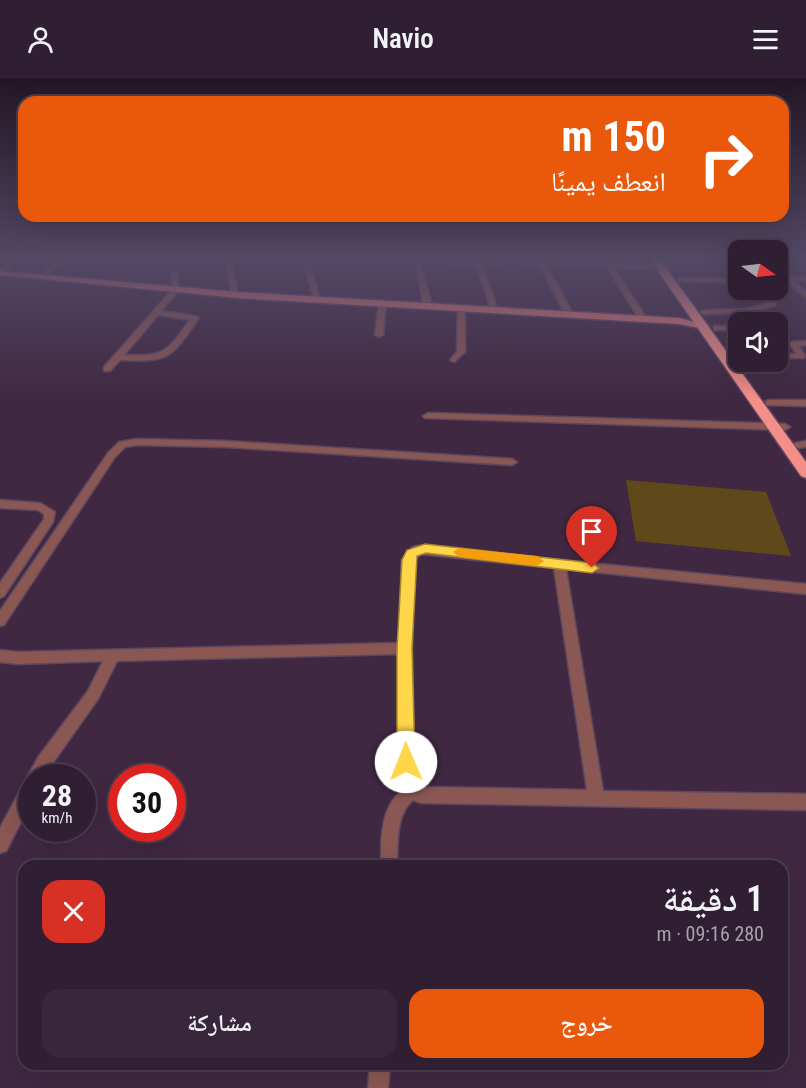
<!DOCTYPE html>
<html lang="ar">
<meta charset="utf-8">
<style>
:root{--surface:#301e32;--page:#38273a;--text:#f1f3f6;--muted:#a8a2ac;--line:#4b3c4d;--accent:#ea580c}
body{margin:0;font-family:"Roboto Condensed","Noto Naskh Arabic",sans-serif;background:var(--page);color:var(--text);direction:rtl;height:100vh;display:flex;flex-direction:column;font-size:22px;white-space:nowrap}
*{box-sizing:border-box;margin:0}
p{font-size:20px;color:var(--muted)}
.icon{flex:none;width:33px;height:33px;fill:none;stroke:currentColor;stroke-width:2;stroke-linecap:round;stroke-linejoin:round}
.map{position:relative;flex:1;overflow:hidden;direction:ltr}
.sheet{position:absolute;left:18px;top:782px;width:770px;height:210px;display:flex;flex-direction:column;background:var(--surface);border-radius:18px;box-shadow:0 6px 24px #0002,0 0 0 2px var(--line);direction:rtl}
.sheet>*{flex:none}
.top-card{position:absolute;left:18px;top:18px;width:771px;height:126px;border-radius:18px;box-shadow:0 6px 24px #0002,0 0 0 2px var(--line);direction:rtl;background:#ea580c;color:#fff;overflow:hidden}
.needle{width:39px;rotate:104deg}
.tools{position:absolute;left:728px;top:162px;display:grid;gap:12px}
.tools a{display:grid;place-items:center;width:60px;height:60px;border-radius:12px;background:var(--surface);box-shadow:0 6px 24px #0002,0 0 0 2px var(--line);font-size:30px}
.speed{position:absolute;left:18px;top:686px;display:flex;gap:12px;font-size:30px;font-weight:700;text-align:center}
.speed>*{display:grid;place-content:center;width:78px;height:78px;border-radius:50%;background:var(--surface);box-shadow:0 6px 24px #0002,0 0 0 2px var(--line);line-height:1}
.speed small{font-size:15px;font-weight:400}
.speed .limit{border:9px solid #d22;background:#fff;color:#111}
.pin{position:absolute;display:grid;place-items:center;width:51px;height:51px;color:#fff;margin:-62px -26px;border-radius:50% 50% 50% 0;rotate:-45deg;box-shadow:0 0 6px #0007}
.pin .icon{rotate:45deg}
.me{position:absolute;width:66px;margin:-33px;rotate:359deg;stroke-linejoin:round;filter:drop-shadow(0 0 4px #0008)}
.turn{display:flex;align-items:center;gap:21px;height:126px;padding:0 24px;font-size:27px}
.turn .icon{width:78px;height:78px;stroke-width:2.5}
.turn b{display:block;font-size:42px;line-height:51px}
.round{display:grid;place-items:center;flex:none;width:63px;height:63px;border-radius:18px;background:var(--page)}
.summary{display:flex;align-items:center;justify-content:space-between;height:102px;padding:0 24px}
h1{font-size:36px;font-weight:600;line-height:45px}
.button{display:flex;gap:12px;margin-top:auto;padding:12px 24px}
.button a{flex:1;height:69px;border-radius:18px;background:var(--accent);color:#fff;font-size:24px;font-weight:600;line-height:69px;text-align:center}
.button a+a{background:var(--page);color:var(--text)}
header{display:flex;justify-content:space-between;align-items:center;height:78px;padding:0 24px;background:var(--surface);font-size:27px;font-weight:600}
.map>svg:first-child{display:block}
.green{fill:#5f491b}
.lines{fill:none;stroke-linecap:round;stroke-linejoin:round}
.minor-casing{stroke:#5d465f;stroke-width:3}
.major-casing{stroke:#5d465f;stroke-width:3}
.highway-casing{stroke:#5d465f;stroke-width:3}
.minor{fill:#8a5753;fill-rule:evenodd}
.major{fill:#e07772;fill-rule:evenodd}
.highway{fill:#f38e88;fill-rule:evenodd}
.route{fill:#ffd54a;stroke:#a68a30;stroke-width:1.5}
.slow{fill:#f59e0b}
</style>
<header><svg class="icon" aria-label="menu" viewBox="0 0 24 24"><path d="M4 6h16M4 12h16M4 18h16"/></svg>Navio<svg class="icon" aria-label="person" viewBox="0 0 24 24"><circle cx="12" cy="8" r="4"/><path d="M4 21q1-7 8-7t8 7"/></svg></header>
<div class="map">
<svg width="806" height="1010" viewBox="0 0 806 1010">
<rect width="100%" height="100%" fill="#402842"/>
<!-- green -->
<path class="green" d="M 626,402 L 766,414 L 791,478 L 636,463 Z"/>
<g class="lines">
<defs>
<g id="minor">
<path d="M 15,180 L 22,180 L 0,196 L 0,191 Z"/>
<path d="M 59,180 L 66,180 L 43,200 L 39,200 L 39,198 Z"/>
<path d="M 225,180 L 231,180 L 238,218 L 232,217 Z"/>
<path d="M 302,180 L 308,180 L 321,224 L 314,222 Z"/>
<path d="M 474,180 L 480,180 L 481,183 L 503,182 L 506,184 L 503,186 L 483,187 L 498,233 L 491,231 L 476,187 L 452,188 L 449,186 L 452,184 L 475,183 Z"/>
<path d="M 726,180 L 738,180 L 738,183 Z"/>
<path d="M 414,181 L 419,182 L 431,223 L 428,230 L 421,228 L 423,223 Z"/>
<path d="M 542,183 L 662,187 L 665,189 L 662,191 L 614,190 L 647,241 L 643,243 L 639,241 L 607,189 L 547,188 L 573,236 L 566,238 L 540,188 L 520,187 L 517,185 L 520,183 Z"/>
<path d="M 777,189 L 789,198 L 806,199 L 806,203 L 793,202 L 806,214 L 806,220 L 777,195 Z"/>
<path d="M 172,192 L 177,193 L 179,212 L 161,233 L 195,238 L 199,240 C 170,281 171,284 120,282 L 110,293 L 104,293 L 104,289 L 172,212 ZM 158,237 L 190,242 C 166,274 166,279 124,277 Z"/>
<path d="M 680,200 L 720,200 L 738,205 L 738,209 L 720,204 L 678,203 L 677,202 Z"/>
<path d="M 379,223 L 386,225 L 383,257 L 379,259 L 375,257 Z"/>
<path d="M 772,224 L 776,226 L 775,228 L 744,235 L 704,236 L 700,234 L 704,232 L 744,231 Z"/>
<path d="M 458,228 L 465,230 L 465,274 L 454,284 L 450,282 L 457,274 Z"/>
<rect x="714" y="248" width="24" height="4"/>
<path d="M 806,263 L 806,267 L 799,268 L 805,278 L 804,280 L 777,280 L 777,276 L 796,276 L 790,266 L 791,264 Z"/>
<path d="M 769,322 L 806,322 L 806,328 L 766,327 L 766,323 Z"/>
<path d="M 428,335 L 785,346 L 790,349 L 785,352 L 425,340 L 423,338 Z"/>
<path d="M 137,361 L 226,363 L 512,381 L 517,384 L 512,387 L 226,369 L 137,367 L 125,369 L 115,379 L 4,547 L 0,548 L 0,533 L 108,375 L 119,364 Z"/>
<path d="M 806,363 L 806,369 L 798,370 L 793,367 L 795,365 Z"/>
<path d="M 0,422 L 40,425 L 55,434 L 53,444 L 4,518 L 0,520 L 0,505 L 44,441 L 44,436 L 38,432 L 0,430 Z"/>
<path d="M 417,468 L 806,506 L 806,516 L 566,491 L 603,713 L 806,716 L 806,732 L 421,725 L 413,722 C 395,738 398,766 397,788 L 381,788 C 381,762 380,731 401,713 L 398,707 L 398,576 L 117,583 L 98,621 L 43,699 L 32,699 L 32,723 L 6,773 L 0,775 L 0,750 L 30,694 L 39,678 L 88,613 L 103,583 L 17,586 L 0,584 L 0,572 L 17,574 L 399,565 L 402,482 L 413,469 ZM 420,476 L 554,490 L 587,712 L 421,709 L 414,705 L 412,570 L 414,483 Z"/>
<path d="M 370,986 L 390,986 L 388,1010 L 368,1010 Z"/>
</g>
<path id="major" d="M 0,193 L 238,214 L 679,240 L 709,248 L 704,251 L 679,246 L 238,220 L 0,197 Z"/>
<path id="highway" d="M 649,180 L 659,180 L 806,384 L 806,400 L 801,398 Z"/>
</defs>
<!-- minor casing -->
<use href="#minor" class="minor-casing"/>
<!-- major casing -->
<use href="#major" class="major-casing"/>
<!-- highway casing -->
<use href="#highway" class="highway-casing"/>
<!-- minor -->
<use href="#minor" class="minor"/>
<!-- major -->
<use href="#major" class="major"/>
<!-- highway -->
<use href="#highway" class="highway"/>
</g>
<!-- sky -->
<linearGradient id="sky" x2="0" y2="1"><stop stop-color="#231624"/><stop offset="0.56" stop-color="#534865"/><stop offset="1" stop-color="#534865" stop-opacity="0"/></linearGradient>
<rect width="806" height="321" fill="url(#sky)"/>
<!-- route -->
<path class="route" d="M 425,466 L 592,485 L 599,490 L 592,495 L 426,475 L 417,478 L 412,570 L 415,684 L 412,690 L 406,692 L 400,690 L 397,684 L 397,570 L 402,482 L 407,472 Z"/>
<!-- slow -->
<path class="slow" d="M 459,470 L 537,478 L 544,483 L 537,488 L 459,479 L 453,474 Z"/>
</svg>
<div class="tools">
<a><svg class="needle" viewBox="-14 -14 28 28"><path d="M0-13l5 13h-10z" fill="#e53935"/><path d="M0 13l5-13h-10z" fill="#a8a2ac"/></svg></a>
<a><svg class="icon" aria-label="sound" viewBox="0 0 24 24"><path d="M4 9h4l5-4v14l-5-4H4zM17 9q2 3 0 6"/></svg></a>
</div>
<div class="speed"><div>28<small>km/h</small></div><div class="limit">30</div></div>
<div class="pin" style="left:592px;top:490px;background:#d93025"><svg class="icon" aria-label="arrive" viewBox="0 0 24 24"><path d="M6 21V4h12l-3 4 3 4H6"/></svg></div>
<svg class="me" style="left:406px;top:684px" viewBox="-20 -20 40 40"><circle r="19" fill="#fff"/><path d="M0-13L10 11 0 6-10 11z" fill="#ffd54a"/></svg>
<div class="top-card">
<div class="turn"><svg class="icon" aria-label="right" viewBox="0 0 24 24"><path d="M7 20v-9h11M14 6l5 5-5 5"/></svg><div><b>150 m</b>انعطف يمينًا</div></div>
</div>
<section class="sheet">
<div class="summary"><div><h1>1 دقيقة</h1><p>280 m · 09:16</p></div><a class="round" style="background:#d93025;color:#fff"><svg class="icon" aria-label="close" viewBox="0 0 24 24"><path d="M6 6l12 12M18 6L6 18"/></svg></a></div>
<div class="button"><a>خروج</a><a>مشاركة</a></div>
</section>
</div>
